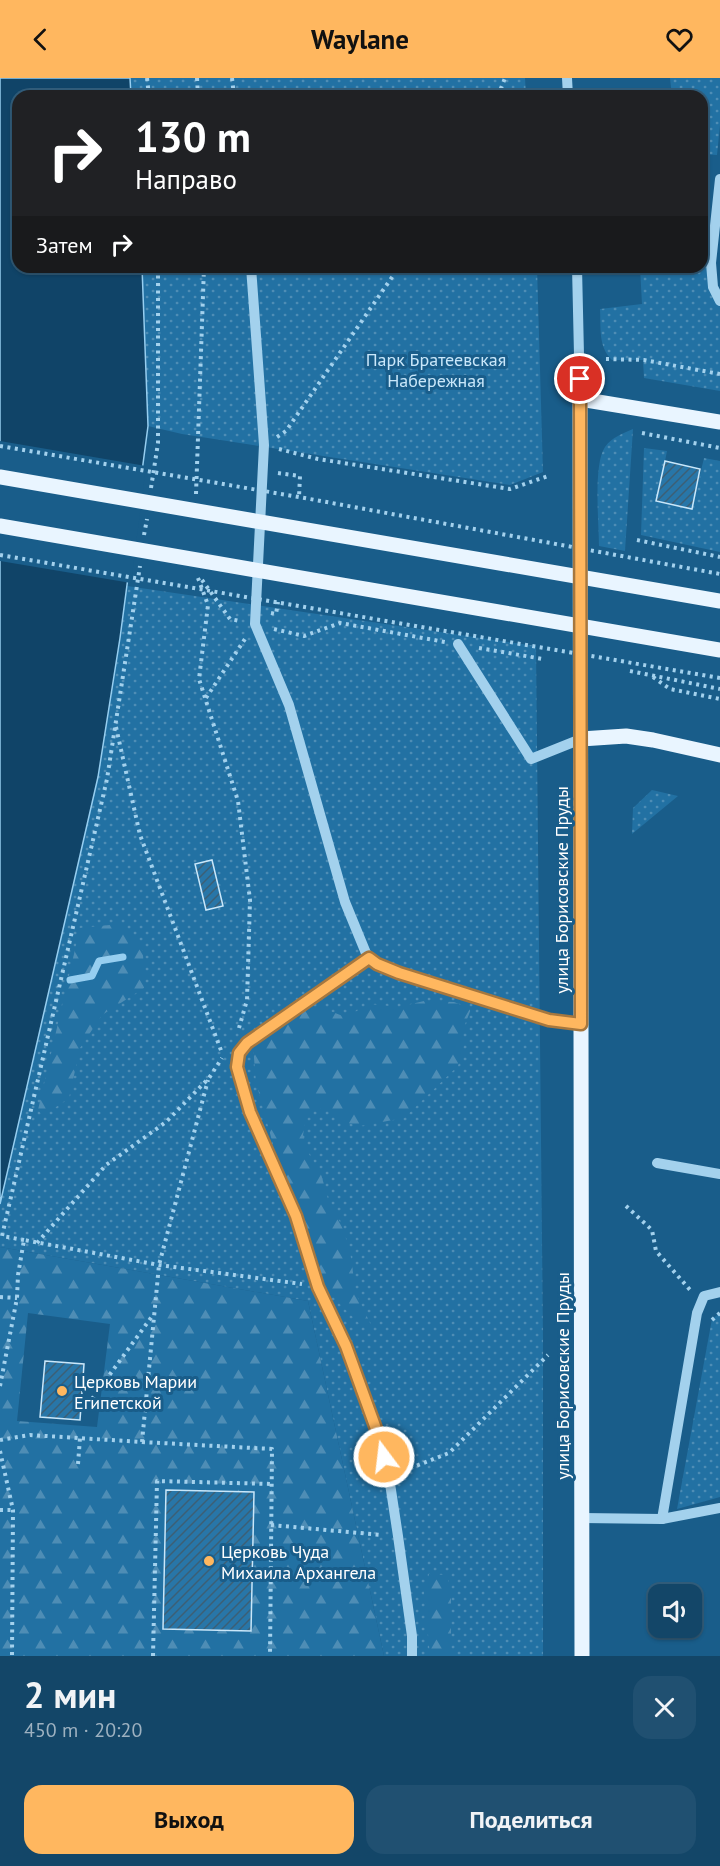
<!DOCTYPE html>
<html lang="ru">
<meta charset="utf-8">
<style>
:root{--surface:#134668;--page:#205071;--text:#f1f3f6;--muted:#9db1c0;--line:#325e7c;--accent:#ffb75f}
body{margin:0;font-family:"PT Sans",sans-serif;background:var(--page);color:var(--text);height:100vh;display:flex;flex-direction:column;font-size:22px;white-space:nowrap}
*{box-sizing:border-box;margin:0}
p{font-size:20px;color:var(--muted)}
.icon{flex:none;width:33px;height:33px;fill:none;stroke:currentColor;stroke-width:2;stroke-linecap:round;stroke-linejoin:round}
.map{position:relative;height:1578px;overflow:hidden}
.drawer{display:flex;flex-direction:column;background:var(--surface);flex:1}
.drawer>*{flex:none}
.banner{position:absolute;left:12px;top:12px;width:696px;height:183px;border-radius:18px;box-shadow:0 2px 4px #0004,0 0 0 2px var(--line);background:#202124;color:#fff;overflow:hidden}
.fabs{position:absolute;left:648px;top:1506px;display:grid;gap:12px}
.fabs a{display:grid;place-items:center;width:54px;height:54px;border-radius:12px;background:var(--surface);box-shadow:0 2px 4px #0004,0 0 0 2px var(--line);font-size:30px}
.pin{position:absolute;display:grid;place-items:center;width:51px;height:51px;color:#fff;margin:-26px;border:3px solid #fff;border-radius:50%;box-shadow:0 2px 6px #0007}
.me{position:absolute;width:66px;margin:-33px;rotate:345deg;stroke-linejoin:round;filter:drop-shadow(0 0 4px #0008)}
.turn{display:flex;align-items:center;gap:21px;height:126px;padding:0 24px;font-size:27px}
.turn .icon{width:78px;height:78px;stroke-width:2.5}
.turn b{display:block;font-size:42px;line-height:51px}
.then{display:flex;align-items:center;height:57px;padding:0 24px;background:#0003;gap:12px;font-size:22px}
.round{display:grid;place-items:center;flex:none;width:63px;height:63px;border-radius:18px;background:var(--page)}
.head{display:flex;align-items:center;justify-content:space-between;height:102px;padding:0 24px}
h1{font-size:36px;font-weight:700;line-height:45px}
.cta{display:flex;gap:12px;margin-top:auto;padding:12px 24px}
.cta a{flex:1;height:69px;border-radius:18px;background:var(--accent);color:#111;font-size:24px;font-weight:700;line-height:69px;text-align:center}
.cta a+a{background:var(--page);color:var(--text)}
header{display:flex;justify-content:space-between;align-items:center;height:78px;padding:0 24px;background:var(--accent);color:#111;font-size:27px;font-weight:700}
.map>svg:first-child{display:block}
.grass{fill:url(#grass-dots)}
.forest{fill:url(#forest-firs);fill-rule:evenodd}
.water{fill:#104468;stroke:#96cef0;stroke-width:1.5}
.pier{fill:#195d8a}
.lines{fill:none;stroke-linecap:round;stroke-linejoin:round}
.stream{stroke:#96cef0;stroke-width:7}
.building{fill:url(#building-hatch);stroke:#c9e7fa;stroke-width:1.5}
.path{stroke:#a3d1ed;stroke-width:4;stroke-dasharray:3 4.5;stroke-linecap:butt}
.minor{stroke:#a3d1ed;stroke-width:10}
.major{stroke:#e9f5ff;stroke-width:15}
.path-bridge{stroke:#a3d1ed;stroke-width:4;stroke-dasharray:3 4.5;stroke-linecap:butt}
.major-bridge{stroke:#e9f5ff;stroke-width:15}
.route-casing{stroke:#a6773e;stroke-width:15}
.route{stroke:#ffb75f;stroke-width:10}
.poi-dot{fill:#ffb75f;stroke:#195d8a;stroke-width:2}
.labels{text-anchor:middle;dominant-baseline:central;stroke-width:6;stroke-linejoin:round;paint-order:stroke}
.park-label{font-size:18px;fill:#c9e7fa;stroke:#195d8a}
.street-label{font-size:18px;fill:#fff;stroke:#195d8a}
.poi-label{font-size:18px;fill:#fff;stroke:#195d8a;text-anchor:start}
</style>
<header><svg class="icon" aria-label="back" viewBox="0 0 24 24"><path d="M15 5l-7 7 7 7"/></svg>Waylane<svg class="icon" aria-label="heart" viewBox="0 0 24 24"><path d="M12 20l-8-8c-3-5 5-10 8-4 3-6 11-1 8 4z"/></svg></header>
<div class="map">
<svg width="720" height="1578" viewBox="0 0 720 1578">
<defs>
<pattern id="grass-dots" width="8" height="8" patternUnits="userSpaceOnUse" patternTransform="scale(1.5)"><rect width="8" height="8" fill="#2271a3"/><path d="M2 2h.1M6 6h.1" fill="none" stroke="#4e8db5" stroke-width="1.8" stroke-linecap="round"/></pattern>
<pattern id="forest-firs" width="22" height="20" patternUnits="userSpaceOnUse" patternTransform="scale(1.5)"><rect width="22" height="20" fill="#2271a3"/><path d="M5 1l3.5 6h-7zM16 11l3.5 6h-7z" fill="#4e8db5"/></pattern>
<pattern id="building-hatch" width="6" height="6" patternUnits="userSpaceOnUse" patternTransform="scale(1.5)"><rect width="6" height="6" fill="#2876a8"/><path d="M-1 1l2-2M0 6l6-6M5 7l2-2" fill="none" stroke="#3c5f75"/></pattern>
</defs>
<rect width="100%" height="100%" fill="#195d8a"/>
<!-- grass -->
<g class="grass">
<path d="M 130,0 L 525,0 L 526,18 L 131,18 Z"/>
<path d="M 670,0 L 720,0 L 720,47 L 717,77 L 702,76 L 702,18 L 672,18 Z"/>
<path d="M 702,152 L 715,152 L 711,185 L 720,223 L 720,313 L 644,300 L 643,282 L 612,282 C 598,269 601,249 600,231 L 642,226 L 640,189 L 702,189 Z"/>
<path d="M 142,189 L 537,189 L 543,394 L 510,407 L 182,356 L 148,348 Z"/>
<path d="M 633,351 L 625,473 L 599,468 C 599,446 593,386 605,369 C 612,359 622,356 633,351 Z"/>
<path d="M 644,370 L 667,373 L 657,423 L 692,430 L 704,380 L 720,383 L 720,474 L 641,457 Z"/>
<path d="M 127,508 L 536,568 L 543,1260 L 543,1578 L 384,1578 L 308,1223 L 0,1169 L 0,1126 L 120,560 Z"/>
<path d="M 652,712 L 678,718 L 632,756 L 633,730 Z"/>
<path d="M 720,1235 L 720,1419 L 677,1431 L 712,1241 Z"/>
</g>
<!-- forest -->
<g class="forest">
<path d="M 120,846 L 143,873 L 144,910 L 102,937 L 80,970 L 69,1020 L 43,1038 L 38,1032 L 80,850 Z"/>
<path d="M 424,923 L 454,924 L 471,931 L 462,954 L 464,966 L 458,988 L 404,1040 L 360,1048 L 347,1045 L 335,1035 L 318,1030 L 306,1040 L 303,1057 L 309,1076 L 321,1096 L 328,1121 L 342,1148 L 350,1173 L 356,1216 L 371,1247 L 362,1248 L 336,1222 L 318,1196 L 303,1145 L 274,1070 L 256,1004 L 253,968 C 268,952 290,932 314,930 C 323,929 337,936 346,939 L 369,926 L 399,929 Z"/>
<path d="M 0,1169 L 308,1223 L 384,1578 L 0,1578 ZM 28,1235 L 110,1246 L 97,1349 L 17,1343 Z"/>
<path d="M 429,1496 L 447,1497 L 451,1517 L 451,1578 L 430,1578 L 424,1514 Z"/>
</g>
<!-- water -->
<path class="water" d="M 0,0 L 130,0 L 131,18 L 18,18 L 18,189 L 142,189 L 148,348 L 120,560 L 98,699 L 0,1126 Z"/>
<!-- pier -->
<path class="pier" d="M 0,363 L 146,388 L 131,505 L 0,483 Z"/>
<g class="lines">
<!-- stream -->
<path class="stream" d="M 70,902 L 92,898 L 99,883 L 123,879"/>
</g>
<!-- building -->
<g class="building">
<path d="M 665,383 L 700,391 L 692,431 L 656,423 Z"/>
<path d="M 212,782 L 223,828 L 206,832 L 195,786 Z"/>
<path d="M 45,1283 L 84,1286 L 80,1342 L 40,1339 Z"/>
<path d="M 166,1412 L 254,1414 L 251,1553 L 163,1551 Z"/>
</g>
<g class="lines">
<!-- path -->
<g class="path">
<path d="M 147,0 L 149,18"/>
<path d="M 197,0 L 198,18"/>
<path d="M 232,0 L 234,18"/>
<path d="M 498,18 L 505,0"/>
<path d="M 606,281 L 644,282 L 720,296"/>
<path d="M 642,355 L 720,370"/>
<path d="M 277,359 L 286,353 L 399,189"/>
<path d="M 279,371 L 318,381 L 510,411 L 548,398"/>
<path d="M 278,395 L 300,398 L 299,419"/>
<path d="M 151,410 L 158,365 L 158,189"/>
<path d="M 196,416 L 204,189"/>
<path d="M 144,457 L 147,441"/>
<path d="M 637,462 L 720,479"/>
<path d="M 198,500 L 208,527 L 199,601 L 238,723 L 250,822 L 247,922 L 239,950"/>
<path d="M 202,502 L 230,541 L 240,543"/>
<path d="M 271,535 L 276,536 L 278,524"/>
<path d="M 274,551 L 304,558 L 340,545 L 445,564"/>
<path d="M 479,570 L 543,581"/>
<path d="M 630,593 L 720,611"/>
<path d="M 653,599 L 670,611 L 720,621"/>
<path d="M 206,620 L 245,561"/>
<path d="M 116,649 L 140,757 L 222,975"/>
<path d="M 626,1128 L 652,1152 L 656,1173 L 691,1213"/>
<path d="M 24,1162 L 2,1158 L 107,701 L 140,488"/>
<path d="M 37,1165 L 106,1087 L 166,1044 L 209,1000 L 222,980"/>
<path d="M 0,1219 L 17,1220"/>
<path d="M 712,1242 L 720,1235"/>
<path d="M 0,1308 L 17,1220 L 18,1197 L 24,1162 L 159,1187 L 302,1206"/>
<path d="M 92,1321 L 153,1237"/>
<path d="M 0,1362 L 30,1357 L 142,1364 L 159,1187 L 208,1002"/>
<path d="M 142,1364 L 272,1371 L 270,1578"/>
<path d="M 0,1373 L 13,1432 L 12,1578"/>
<path d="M 78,1386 L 80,1360"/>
<path d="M 403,1393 L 449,1375 L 548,1277"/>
<path d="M 0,1432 L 13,1432"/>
<path d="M 271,1447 L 382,1457"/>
<path d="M 153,1578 L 157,1403 L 272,1406"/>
</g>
<!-- minor -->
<g class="minor">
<path d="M 567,0 L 568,18"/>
<path d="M 720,101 L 711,185 L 713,209 L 720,223"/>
<path d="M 251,189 L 264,367 L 255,546 L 289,627 L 345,824 L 368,880 L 377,886 L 399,895 L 549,942 L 581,946"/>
<path d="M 577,189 L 580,321"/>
<path d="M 458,566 L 531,681 L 581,661"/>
<path d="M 368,880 L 247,965 L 239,975 L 237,989 L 251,1034 L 296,1138 L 318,1209 L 347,1268 L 379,1359 L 389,1399 L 398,1458 L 412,1558 L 412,1578"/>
<path d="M 657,1085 L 720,1096"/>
<path d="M 582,1440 L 662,1441 L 697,1235 L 704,1218 L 720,1214"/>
<path d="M 662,1441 L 720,1430"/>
</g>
<!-- major -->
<g class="major">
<path d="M 581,661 L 626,658 L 653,662 L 720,677"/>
<path d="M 582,1578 L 580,321 L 720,344"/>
</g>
<!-- path-bridge -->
<g class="path-bridge">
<path d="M 0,368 L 299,419 L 720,496"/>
<path d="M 0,477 L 720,600"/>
</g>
<!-- major-bridge -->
<g class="major-bridge">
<path d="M 0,399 L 720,523"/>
<path d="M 0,448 L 720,572"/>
</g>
</g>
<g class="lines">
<defs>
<path id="route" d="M 384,1379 L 379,1359 L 346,1268 L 318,1209 L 296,1138 L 250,1034 L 237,989 L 239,975 L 247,965 L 369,880 L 377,886 L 399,895 L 549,942 L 581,946 L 580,301"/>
</defs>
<!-- route casing -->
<use href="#route" class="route-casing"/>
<!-- route -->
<use href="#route" class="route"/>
</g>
<!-- markers -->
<g class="poi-dot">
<circle cx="62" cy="1313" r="6"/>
<circle cx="209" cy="1483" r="6"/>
</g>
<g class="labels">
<!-- park labels -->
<g class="park-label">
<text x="436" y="281">Парк Братеевская<tspan x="436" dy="21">Набережная</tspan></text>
</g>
<!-- street labels -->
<g class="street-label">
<text transform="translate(561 812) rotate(-90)">улица Борисовские Пруды</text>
<text transform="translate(562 1298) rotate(-90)">улица Борисовские Пруды</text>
</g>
<!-- poi labels -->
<g class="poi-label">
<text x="74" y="1303">Церковь Марии<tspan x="74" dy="21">Египетской</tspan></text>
<text x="221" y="1473">Церковь Чуда<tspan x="221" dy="21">Михаила Архангела</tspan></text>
</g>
</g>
</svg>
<div class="fabs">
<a><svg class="icon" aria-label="sound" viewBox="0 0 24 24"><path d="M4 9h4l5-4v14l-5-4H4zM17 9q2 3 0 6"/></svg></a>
</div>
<div class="pin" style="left:580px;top:301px;background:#d93025"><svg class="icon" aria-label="arrive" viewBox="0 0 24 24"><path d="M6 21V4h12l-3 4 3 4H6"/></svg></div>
<svg class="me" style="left:384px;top:1379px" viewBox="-20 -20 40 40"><circle r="17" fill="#ffb75f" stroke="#fff" stroke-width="3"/><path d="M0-11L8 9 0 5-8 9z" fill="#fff"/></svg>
<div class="banner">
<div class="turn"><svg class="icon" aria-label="right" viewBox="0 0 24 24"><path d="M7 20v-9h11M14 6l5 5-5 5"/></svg><div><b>130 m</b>Направо</div></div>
<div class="then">Затем<svg class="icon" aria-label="right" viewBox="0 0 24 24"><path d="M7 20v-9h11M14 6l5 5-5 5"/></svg></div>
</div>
</div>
<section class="drawer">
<div class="head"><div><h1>2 мин</h1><p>450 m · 20:20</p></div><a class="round"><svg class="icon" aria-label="close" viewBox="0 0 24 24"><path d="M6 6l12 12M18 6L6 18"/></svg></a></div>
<div class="cta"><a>Выход</a><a>Поделиться</a></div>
</section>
